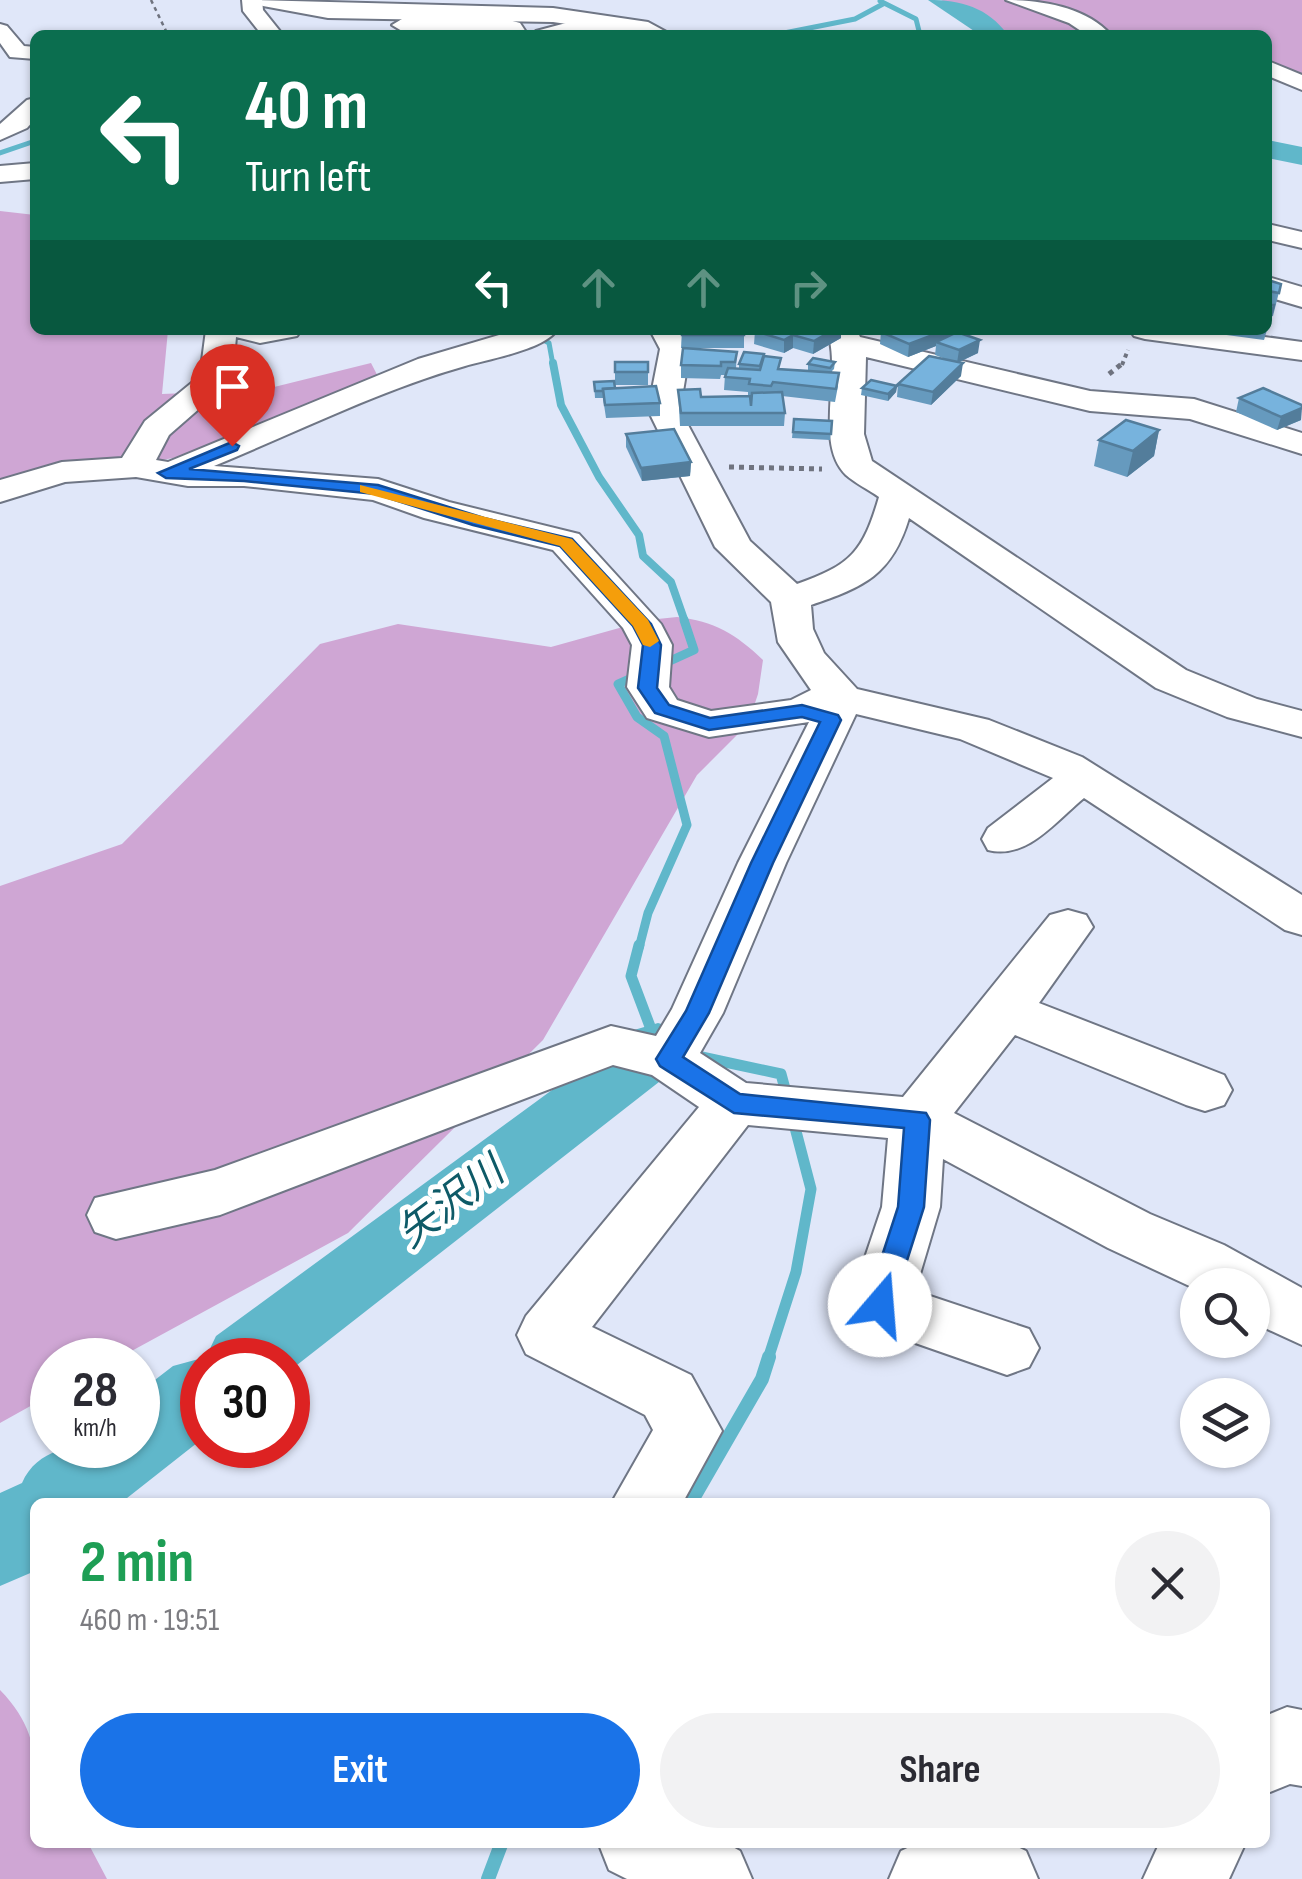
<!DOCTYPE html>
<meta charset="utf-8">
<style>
:root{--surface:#fff;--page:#f2f2f3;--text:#2b2b33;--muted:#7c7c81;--accent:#1a73e8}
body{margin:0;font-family:"Sofia Sans Condensed","Noto Sans JP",sans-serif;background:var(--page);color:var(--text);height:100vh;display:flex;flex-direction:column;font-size:38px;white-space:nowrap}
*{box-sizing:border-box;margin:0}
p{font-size:32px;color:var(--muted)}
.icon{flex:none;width:55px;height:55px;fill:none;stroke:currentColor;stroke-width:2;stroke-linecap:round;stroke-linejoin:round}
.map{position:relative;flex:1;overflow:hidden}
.drawer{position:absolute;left:30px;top:1498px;width:1240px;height:350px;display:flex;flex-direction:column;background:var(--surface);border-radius:15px;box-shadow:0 2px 8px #0004}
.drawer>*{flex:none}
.guide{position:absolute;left:30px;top:30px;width:1242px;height:305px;border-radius:15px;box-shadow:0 2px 8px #0004;background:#0b6e4f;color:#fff;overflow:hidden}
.tools{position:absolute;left:1180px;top:1268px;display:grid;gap:20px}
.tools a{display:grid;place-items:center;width:90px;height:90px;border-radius:50%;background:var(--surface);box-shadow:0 2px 8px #0004;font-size:50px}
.speed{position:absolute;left:30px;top:1338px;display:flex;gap:20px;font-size:50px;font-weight:700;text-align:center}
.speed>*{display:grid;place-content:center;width:130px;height:130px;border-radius:50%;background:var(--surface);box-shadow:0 2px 8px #0004;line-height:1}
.speed small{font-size:25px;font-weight:400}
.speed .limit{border:15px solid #d22;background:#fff;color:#111}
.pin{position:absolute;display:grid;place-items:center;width:85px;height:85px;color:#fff;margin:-102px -42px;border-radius:50% 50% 50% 0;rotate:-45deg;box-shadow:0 0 10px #0007}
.pin .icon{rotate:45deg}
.me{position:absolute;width:110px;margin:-55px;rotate:18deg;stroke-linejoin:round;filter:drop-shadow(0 0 8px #0008)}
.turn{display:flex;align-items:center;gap:35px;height:210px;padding:0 50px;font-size:45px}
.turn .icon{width:130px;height:130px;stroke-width:2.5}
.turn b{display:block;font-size:70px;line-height:85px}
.lanes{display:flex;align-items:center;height:95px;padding:0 50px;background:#0003;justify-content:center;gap:50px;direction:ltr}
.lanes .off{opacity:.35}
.round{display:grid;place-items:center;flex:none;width:105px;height:105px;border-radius:52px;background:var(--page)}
.summary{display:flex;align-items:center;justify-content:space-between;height:170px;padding:0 50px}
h1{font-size:60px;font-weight:700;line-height:75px;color:#1e9e55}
.primary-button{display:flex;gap:20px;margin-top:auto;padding:20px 50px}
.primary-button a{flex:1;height:115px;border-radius:60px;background:var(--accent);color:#fff;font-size:40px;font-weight:700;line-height:115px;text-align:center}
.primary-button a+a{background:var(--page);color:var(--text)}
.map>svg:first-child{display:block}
.green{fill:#cfa6d4}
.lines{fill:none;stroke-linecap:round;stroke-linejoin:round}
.stream-far4{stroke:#60b7ca;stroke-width:5}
.stream-far3{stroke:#60b7ca;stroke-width:8}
.stream-far2{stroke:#60b7ca;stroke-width:9}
.stream-far1{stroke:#60b7ca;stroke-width:11}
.stream{stroke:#60b7ca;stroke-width:14}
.river{fill:#60b7ca;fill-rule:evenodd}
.minor-casing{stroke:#6f7685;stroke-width:4}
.major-casing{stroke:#6f7685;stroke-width:4}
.path-far2{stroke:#6f737f;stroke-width:2.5;stroke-dasharray:4 4;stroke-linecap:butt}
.path-far1{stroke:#6f737f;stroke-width:4;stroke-dasharray:4 4;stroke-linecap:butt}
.path{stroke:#6f737f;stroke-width:5;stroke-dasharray:5 5;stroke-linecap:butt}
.minor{fill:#fff;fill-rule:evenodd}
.major{fill:#fff;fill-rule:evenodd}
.wall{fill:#669abe}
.shaded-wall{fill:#537d9b}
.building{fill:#77b3dd;stroke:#537d9b;stroke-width:2.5}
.route{fill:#1a73e8;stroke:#114b97;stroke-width:2.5}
.slow{fill:#f59e0b}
.labels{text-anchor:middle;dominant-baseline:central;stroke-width:10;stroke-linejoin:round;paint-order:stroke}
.water-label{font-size:40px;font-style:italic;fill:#0e5a67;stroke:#fff}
</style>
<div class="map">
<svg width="1302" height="1879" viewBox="0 0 1302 1879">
<rect width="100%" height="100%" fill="#e0e7f9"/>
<!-- green -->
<g class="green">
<path d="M 941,0 L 1302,0 L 1302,76 L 1268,69 L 1268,35 L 1003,35 Z"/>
<path d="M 0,211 L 35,215 L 35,330 L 168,330 L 162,394 L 262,390 L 371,363 L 387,394 L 254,442 L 0,492 Z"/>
<path d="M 677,617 C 714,621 736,634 763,660 L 758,694 L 748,724 L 697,775 L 543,1040 L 348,1233 L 115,1360 L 52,1360 L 52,1394 L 0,1423 L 0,886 L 122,844 L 320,644 L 398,624 L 551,647 L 648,620 Z"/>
<path d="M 0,1690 C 47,1738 35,1781 35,1842 L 88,1843 L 107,1879 L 0,1879 Z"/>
</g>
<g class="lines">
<!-- stream-far4 -->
<g class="stream-far4">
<path d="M 880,1 L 916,19 L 920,35"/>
<path d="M 774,35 L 855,19 L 883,4"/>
<path d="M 0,153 L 35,141"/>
<path d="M 540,338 L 549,343 L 553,365"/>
</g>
<!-- stream-far3 -->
<path class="stream-far3" d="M 553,363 L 561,405 L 599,477 L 639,535 L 643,556 L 671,582 L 685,622"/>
<!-- stream-far2 -->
<g class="stream-far2">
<path d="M 661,665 L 694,650 L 684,620"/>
<path d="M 636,676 L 618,684 L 637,717 L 664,736 L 687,825 L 648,913 L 639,948"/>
</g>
<!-- stream-far1 -->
<g class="stream-far1">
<path d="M 639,945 L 631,976 L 657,1045"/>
<path d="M 697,1056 L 781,1074 L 788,1100"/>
<path d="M 768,1359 L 796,1272 L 811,1189 L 792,1116"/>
</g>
<!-- stream -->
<g class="stream">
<path d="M 691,1502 L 762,1379 L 769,1357"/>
<path d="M 488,1879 L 502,1842"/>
</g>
<!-- river -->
<g class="river">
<path d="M 928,0 C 961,0 987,7 1008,35 L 980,35 Z"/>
<path d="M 1268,140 L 1302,147 L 1302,165 L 1268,158 Z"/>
<path d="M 658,1023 L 682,1030 L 691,1047 L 682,1064 L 288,1372 L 288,1360 L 202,1360 L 202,1439 L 122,1502 L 35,1502 L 35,1571 L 0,1586 L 0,1493 L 22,1483 C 42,1438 98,1445 138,1445 L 138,1393 L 173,1366 L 206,1357 L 216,1336 L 634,1030 Z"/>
</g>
<defs>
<g id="minor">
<path d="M 242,0 L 262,0 L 263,10 L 283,35 L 262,35 L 243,11 Z"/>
<path d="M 1006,0 C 1042,0 1086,7 1111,35 L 1087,35 L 1069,23 Z"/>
<path d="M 501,18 L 520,23 L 528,35 L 508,35 L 501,30 L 402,31 L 392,25 L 402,19 Z"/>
<path d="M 585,18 L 623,35 L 595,35 L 584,31 L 533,35 L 536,31 Z"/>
<path d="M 0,24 L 7,26 L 24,46 L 35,47 L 35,59 L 10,57 L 0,43 Z"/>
<path d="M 1268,61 L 1302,75 L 1302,90 L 1268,76 Z"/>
<path d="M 35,98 L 35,119 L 27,128 L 0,140 L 0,124 L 27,100 Z"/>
<path d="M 35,163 L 35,179 L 0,182 L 0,166 Z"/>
<path d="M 1268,224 L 1302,232 L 1302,248 L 1268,240 Z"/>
<path d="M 206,330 L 301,330 L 297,336 L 260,343 L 236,337 L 232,380 L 169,435 L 156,460 L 168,462 L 418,359 L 516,330 L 557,330 C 543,350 489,359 465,366 C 380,390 297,432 214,466 L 378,479 L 449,502 L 579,534 L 661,624 L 672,645 L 669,687 L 677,700 L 711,711 L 791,700 L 811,690 L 778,642 L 771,602 L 715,547 L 648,410 L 660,349 L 650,330 L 680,330 L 690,349 L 680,410 L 750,541 L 797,584 C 851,565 863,552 879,497 C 869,490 855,483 846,475 C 813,443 843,373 827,330 L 857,330 L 860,337 L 1090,391 L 1194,399 L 1302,433 L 1302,454 L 1190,419 L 1090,411 L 866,357 L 864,434 L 872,461 L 1186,670 L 1257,699 L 1302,711 L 1302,737 L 1227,717 L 1156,688 L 909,518 C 892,575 864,587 811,605 L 813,629 L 824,653 L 857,689 L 989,720 L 1082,757 L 1302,895 L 1302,935 L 1285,930 L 1084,798 C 1056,821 1027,860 988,850 L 982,839 L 988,828 L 1053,778 L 960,739 L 856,714 L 786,863 L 723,1013 L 700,1053 L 746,1083 L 903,1097 L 1050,915 L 1068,910 L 1086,915 L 1093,927 L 1039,1003 L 1224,1075 L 1232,1090 L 1224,1105 L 1205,1111 L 1186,1105 L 1015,1035 L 954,1113 L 1150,1214 L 1224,1245 L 1302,1288 L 1302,1345 L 1252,1322 L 1252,1285 L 1198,1285 L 1198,1290 L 1108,1248 L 943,1159 L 940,1207 L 915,1291 L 1029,1329 L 1039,1348 L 1029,1367 L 1007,1375 L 858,1323 L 849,1305 L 882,1207 L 888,1138 L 748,1125 L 592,1327 L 691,1375 L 722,1431 L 683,1502 L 612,1502 L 653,1430 L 645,1415 L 526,1354 L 517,1335 L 526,1316 L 699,1107 L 652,1075 L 613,1065 L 220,1215 L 116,1239 L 95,1232 L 87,1215 L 95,1198 L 215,1170 L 611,1026 L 656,1036 L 672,1009 L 738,863 L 809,722 L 709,737 L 647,718 L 627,687 L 632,645 L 623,628 L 553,550 L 424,518 L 373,500 L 244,486 L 188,486 L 136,477 L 65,482 L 0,502 L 0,480 L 62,462 L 122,458 L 145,421 L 200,376 Z"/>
<path d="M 1130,330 L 1214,330 L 1302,342 L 1302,360 L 1145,339 L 1134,336 Z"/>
<path d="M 1287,1707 L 1302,1710 L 1302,1786 L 1290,1784 L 1265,1794 L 1265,1716 Z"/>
<path d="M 598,1842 L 724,1842 L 740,1851 L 752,1879 L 627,1879 L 609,1870 Z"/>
<path d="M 920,1842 L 1007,1842 L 1026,1851 L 1038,1879 L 889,1879 L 901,1851 Z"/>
<path d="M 1160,1842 L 1246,1842 L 1229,1879 L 1143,1879 Z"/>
</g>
<g id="major">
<path d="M 252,0 L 553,8 L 648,22 L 672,35 L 643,35 L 553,22 L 328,18 L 263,6 Z"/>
<path d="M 1268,277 L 1302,287 L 1302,307 L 1268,297 Z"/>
</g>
</defs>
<!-- minor casing -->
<use href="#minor" class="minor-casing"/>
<!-- major casing -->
<use href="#major" class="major-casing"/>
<!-- path-far2 -->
<path class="path-far2" d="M 151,0 L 168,35"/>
<!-- path-far1 -->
<path class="path-far1" d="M 1122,365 L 1128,350"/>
<!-- path -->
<g class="path">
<path d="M 1109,374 L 1123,363"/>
<path d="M 729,467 L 822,469"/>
</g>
<!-- minor -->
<use href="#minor" class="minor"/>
<!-- major -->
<use href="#major" class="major"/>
</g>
<!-- wall -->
<g class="wall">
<path d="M 1268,280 L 1281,284 L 1273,316 L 1271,316 L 1268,328 Z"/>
<path d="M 682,330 L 744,330 L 744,348 L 681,348 Z"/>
<path d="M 886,330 L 961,330 L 961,333 L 978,353 L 959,362 L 961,376 L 931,405 L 897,397 L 898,384 L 948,360 L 935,355 L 936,346 L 908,357 L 880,344 L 881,332 Z"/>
<path d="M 1189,330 L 1267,330 L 1264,340 Z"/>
<path d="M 755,331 L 787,332 L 841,338 L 813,354 L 793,348 L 784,353 L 754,344 Z"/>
<path d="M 737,352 L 736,368 L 739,369 L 739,364 L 763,360 L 781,369 L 808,371 L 808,364 L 835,362 L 834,369 L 831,372 L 838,386 L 835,402 L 782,396 L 785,413 L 784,426 L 680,426 L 678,390 L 701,397 L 748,396 L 748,392 L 724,390 L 725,375 L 721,375 L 720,379 L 681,378 L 681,365 Z"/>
<rect x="615" y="362" width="33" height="23"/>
<path d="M 594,382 L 660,403 L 660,416 L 606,418 L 603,398 L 595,398 Z"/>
<path d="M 897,386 L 896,392 L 888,401 L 861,395 L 862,388 Z"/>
<path d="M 1239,398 L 1301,420 L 1277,430 L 1236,412 Z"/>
<path d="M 794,419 L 832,421 L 830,440 L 792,438 Z"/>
<path d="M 1159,430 L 1154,456 L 1127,477 L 1094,466 L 1099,440 Z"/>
<path d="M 626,434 L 691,462 L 690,476 L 642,481 L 626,447 Z"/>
</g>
<!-- shaded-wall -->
<g class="shaded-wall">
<path d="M 833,330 L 841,330 L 841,338 L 813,354 L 814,341 Z"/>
<path d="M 946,330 L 961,330 L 961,336 L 936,342 L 936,346 L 908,357 L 909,344 Z"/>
<path d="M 793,335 L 793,348 L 784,353 L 784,340 Z"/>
<path d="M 980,340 L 978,353 L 957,363 L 959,350 Z"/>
<path d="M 963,363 L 961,376 L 931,405 L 933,392 Z"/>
<path d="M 897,386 L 896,392 L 888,401 L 888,394 Z"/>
<path d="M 1302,408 L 1301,420 L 1277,430 L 1281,417 Z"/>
<path d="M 1159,430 L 1154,456 L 1127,477 L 1133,451 Z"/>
<path d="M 691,462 L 690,476 L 642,481 L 641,468 Z"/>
</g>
<!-- building -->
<g class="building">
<path d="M 1268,280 L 1281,284 L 1279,293 L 1268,291 Z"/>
<path d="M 1268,305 L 1274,305 L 1271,316 L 1268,316 Z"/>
<rect x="682" y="330" width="62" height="5"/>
<path d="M 757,330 L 781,330 L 787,332 L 790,330 L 833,330 L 814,341 L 793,335 L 784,340 L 755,331 Z"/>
<path d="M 886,330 L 946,330 L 909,344 L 881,332 Z"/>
<path d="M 957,332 L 980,340 L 959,350 L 936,342 Z"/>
<path d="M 683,348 L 737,352 L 735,362 L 721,362 L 721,366 L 681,365 Z"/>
<path d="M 744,352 L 764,354 L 760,366 L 739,364 Z"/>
<path d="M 764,356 L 781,358 L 778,369 L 839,373 L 836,389 L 773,382 L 771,386 L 749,384 L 750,379 L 725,377 L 728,368 L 760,370 Z"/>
<path d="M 929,356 L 963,363 L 933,392 L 898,384 Z"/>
<path d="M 813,358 L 835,362 L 830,368 L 808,364 Z"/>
<rect x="615" y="362" width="33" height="10"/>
<path d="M 871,380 L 897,386 L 888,394 L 862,388 Z"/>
<path d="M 614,381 L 615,388 L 603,389 L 603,391 L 595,391 L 594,382 Z"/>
<path d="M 656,386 L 660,403 L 605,405 L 603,389 Z"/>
<path d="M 1263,388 L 1302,405 L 1302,408 L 1281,417 L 1239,398 Z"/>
<path d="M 700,389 L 701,397 L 750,396 L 751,406 L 752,393 L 782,392 L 785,413 L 681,413 L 678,390 Z"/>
<path d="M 794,419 L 832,421 L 831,434 L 793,432 Z"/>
<path d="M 1126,420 L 1159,430 L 1133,451 L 1099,440 Z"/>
<path d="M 674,429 L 691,462 L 641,468 L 626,434 Z"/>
</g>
<!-- route -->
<path class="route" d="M 232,442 L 239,446 L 237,450 L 189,469 L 378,485 L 484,518 L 572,539 L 651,624 L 661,645 L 657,688 L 669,705 L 710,718 L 802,705 L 838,715 L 841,720 L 773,863 L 709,1013 L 683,1057 L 740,1094 L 926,1113 L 930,1120 L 924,1207 L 890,1314 L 880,1317 L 870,1314 L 866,1305 L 898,1207 L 904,1128 L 734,1113 L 660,1066 L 656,1059 L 686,1011 L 751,863 L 820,722 L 802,717 L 709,730 L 655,713 L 638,688 L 643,645 L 633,626 L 560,546 L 473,525 L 376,494 L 244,481 L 166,478 L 158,473 Z"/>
<!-- slow -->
<path class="slow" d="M 360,485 L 572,539 L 648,620 L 659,641 L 650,647 L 643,645 L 633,626 L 560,546 L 360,492 Z"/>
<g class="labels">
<!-- water labels -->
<g class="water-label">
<text transform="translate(451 1203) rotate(-37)">矢沢川</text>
</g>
</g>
</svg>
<div class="tools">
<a><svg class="icon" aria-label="search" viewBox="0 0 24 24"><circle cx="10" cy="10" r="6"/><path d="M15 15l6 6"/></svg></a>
<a><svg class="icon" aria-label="layers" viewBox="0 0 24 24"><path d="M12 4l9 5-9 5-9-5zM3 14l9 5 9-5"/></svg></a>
</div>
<div class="speed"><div>28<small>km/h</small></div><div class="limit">30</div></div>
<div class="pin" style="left:232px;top:446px;background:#d93025"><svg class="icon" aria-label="arrive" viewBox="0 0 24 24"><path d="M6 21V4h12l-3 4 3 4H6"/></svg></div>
<svg class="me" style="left:880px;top:1305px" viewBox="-20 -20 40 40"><circle r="19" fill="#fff"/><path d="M0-13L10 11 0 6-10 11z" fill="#1a73e8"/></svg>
<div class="guide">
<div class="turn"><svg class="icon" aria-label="left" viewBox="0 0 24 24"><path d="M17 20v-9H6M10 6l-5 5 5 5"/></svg><div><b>40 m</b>Turn left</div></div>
<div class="lanes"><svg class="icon" aria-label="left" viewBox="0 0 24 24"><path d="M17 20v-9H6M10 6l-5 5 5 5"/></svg><svg class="icon off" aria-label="ahead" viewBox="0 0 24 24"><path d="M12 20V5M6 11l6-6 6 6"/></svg><svg class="icon off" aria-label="ahead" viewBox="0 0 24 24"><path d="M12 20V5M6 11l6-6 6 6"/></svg><svg class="icon off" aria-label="right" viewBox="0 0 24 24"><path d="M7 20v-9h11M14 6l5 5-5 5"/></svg></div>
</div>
<section class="drawer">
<div class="summary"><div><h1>2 min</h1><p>460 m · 19:51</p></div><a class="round"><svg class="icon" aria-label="close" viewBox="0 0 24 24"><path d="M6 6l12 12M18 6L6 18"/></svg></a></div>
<div class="primary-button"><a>Exit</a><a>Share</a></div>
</section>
</div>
